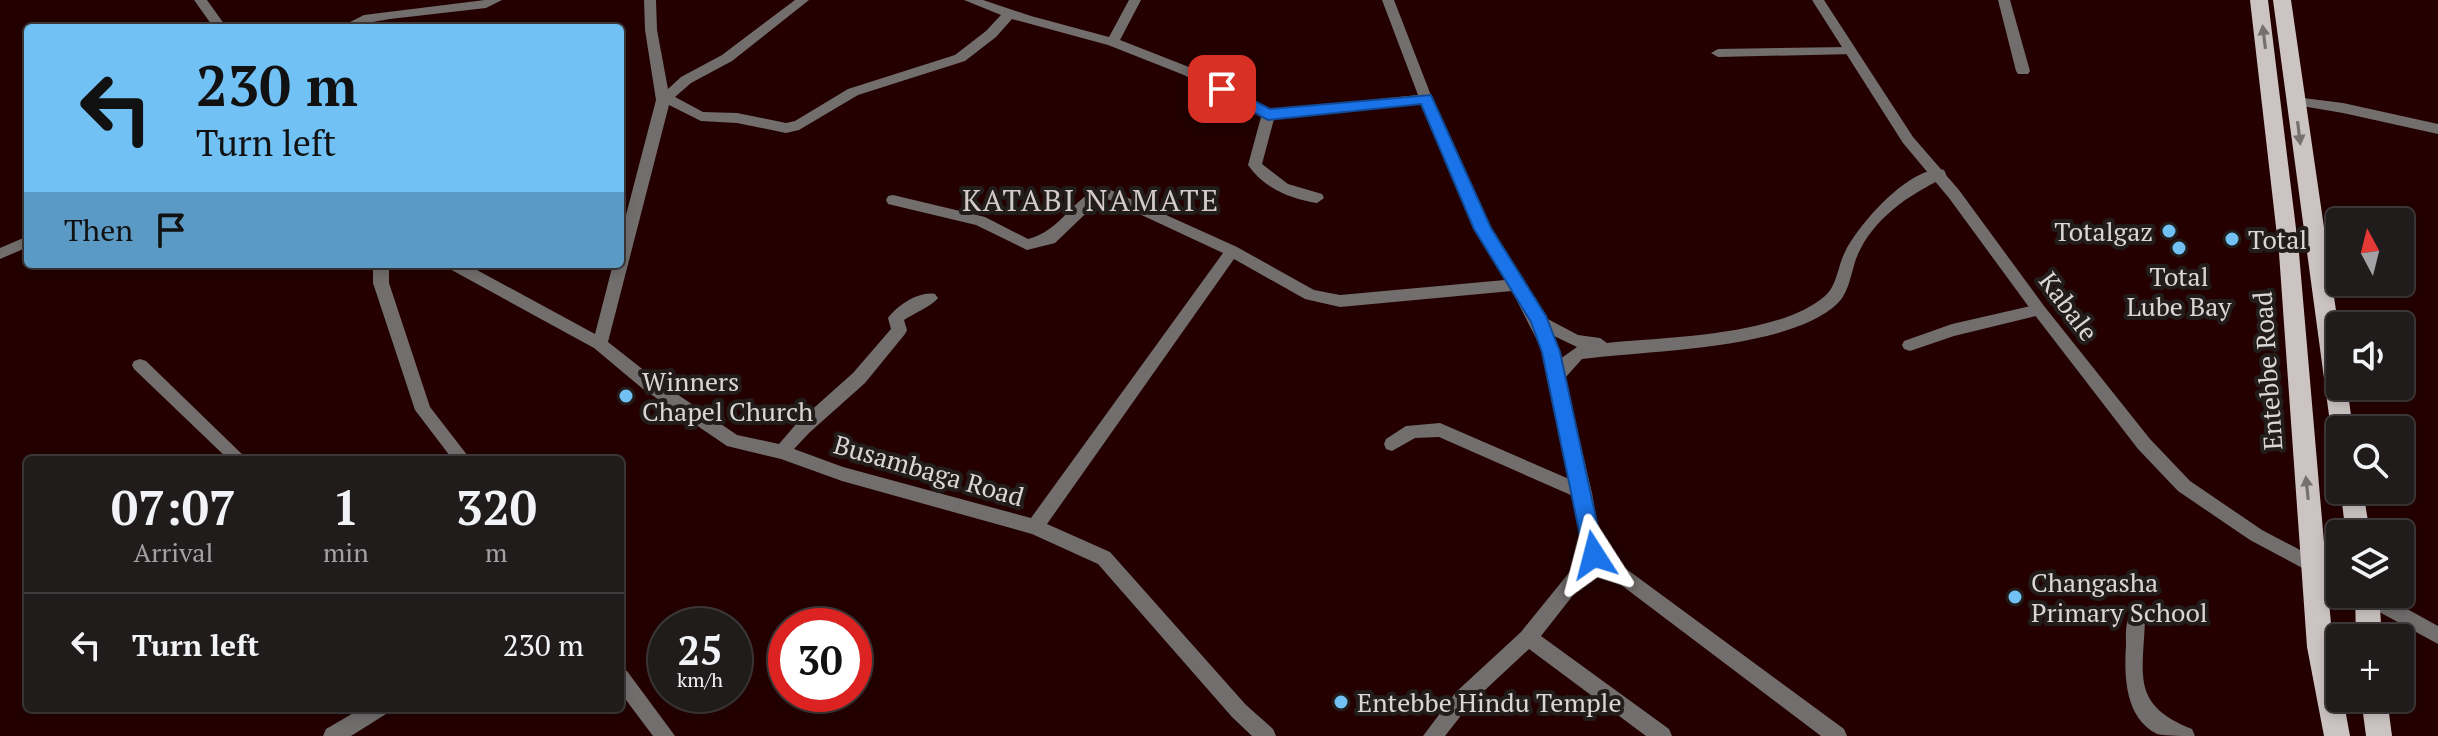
<!DOCTYPE html>
<style>
:root{--surface:#211c1c;--page:#292525;--text:#f1f3f6;--muted:#a2a1a3;--line:#3e3a3b}
body{margin:0;font-family:"PT Serif",serif;background:var(--page);color:var(--text);height:100vh;display:flex;flex-direction:column;font-size:30px;white-space:nowrap}
*{box-sizing:border-box;margin:0}
p{font-size:26px;color:var(--muted)}
.icon{flex:none;width:44px;height:44px;fill:none;stroke:currentColor;stroke-width:2;stroke-linecap:round;stroke-linejoin:round}
.map{position:relative;flex:1;overflow:hidden}
.drawer{position:absolute;left:24px;top:456px;width:600px;height:256px;display:flex;flex-direction:column;background:var(--surface);border-radius:8px;box-shadow:0 4px 12px #0003,0 0 0 2px var(--line)}
.drawer>*{flex:none}
.top-card{position:absolute;left:24px;top:24px;width:600px;height:244px;border-radius:8px;box-shadow:0 4px 12px #0003,0 0 0 2px var(--line);background:#71c1f5;color:#111;overflow:hidden}
.needle{width:52px;rotate:353deg}
.buttons{position:absolute;left:2326px;top:208px;display:grid;gap:16px}
.buttons a{display:grid;place-items:center;width:88px;height:88px;border-radius:8px;background:var(--surface);box-shadow:0 4px 12px #0003,0 0 0 2px var(--line);font-size:40px}
.speed{position:absolute;left:648px;top:608px;display:flex;gap:16px;font-size:40px;font-weight:700;text-align:center}
.speed>*{display:grid;place-content:center;width:104px;height:104px;border-radius:50%;background:var(--surface);box-shadow:0 4px 12px #0003,0 0 0 2px var(--line);line-height:1}
.speed small{font-size:20px;font-weight:400}
.speed .limit{border:12px solid #d22;background:#fff;color:#111}
.pin{position:absolute;display:grid;place-items:center;width:68px;height:68px;color:#fff;margin:-34px;border-radius:16px;box-shadow:0 4px 12px #0006}
.me{position:absolute;width:88px;margin:-44px;rotate:351deg;stroke-linejoin:round;filter:drop-shadow(0 0 6px #0008)}
.turn{display:flex;align-items:center;gap:28px;height:168px;padding:0 40px;font-size:36px}
.turn .icon{width:104px;height:104px;stroke-width:2.5}
.turn b{display:block;font-size:56px;line-height:68px}
.then{display:flex;align-items:center;height:76px;padding:0 40px;background:#0003;gap:16px;font-size:30px}
.eta{display:flex;justify-content:space-evenly;align-items:center;height:136px;text-align:center}
.eta b{font-size:48px;font-weight:600;line-height:56px}
ul{padding:0;list-style:none}
li{display:flex;align-items:center;gap:24px;height:104px;padding:0 40px;border-top:2px solid var(--line)}
li div{flex:1}
li b{display:block;font-size:30px}
li em{font-style:normal}
.map>svg:first-child{display:block}
.water{fill:#240000;fill-rule:evenodd}
.lines{fill:none;stroke-linecap:round;stroke-linejoin:round}
.minor{fill:#726e6e;fill-rule:evenodd}
.tertiary{fill:#726e6e;fill-rule:evenodd}
.trunk{fill:#ccc4c2;fill-rule:evenodd}
.oneway{fill:#77706e}
.route{fill:#1a73e8;stroke:#114b97;stroke-width:2}
.poi-dot{fill:#71c1f5;stroke:#221c1b;stroke-width:3}
.labels{text-anchor:middle;dominant-baseline:central;stroke-width:8;stroke-linejoin:round;paint-order:stroke}
.poi-label{font-size:26px;fill:#dad6d5;stroke:#221c1b;text-anchor:start}
.street-label{font-size:26px;fill:#dad6d5;stroke:#221c1b}
.quarter-label{font-size:30px;letter-spacing:2px;fill:#d3cac9;stroke:#221c1b}
</style>
<div class="map">
<svg width="2438" height="736" viewBox="0 0 2438 736">
<rect width="100%" height="100%" fill="#2c2625"/>
<!-- water -->
<path class="water" d="M 0,0 L 2438,0 L 2438,736 L 0,736 ZM 28,28 L 620,28 L 620,264 L 28,264 ZM 2340,222 L 2400,222 L 2400,282 L 2340,282 ZM 2340,326 L 2400,326 L 2400,386 L 2340,386 ZM 2340,430 L 2400,430 L 2400,490 L 2340,490 ZM 28,460 L 620,460 L 620,708 L 28,708 ZM 2340,534 L 2400,534 L 2400,594 L 2340,594 ZM 666,626 L 734,626 L 734,694 L 666,694 ZM 786,626 L 854,626 L 854,694 L 786,694 ZM 2340,638 L 2400,638 L 2400,698 L 2340,698 Z"/>
<g class="lines">
<!-- minor -->
<g class="minor">
<path d="M 194,0 L 207,0 L 227,28 L 214,28 Z"/>
<path d="M 485,0 L 502,0 L 486,8 L 390,19 L 367,23 L 355,28 L 338,28 L 364,15 Z"/>
<path d="M 644,0 L 656,0 L 657,30 L 668,89 L 681,77 L 722,55 L 795,0 L 809,0 L 732,61 L 691,83 L 675,97 L 703,112 L 737,113 L 786,123 L 795,121 L 848,89 L 955,55 L 986,31 L 1001,15 L 964,0 L 983,0 L 1031,16 L 1109,37 L 1129,0 L 1141,0 L 1120,40 L 1194,69 L 1270,110 L 1418,95 L 1382,0 L 1394,0 L 1439,116 L 1477,200 L 1498,243 L 1542,316 L 1578,335 L 1600,338 L 1607,343 C 1667,337 1779,336 1825,296 C 1837,286 1838,265 1845,252 C 1858,225 1911,164 1944,170 L 1946,174 L 1944,178 C 1908,195 1871,220 1856,259 C 1851,273 1849,293 1837,304 C 1787,350 1649,350 1582,359 L 1565,378 L 1592,493 L 1602,551 L 1844,729 L 1847,736 L 1821,736 L 1596,566 L 1541,636 L 1669,729 L 1672,736 L 1646,736 L 1529,649 L 1470,704 L 1445,736 L 1423,736 L 1456,692 L 1521,632 L 1585,553 L 1573,496 L 1439,437 L 1415,438 L 1392,451 L 1386,449 L 1384,444 L 1386,439 L 1406,426 L 1440,423 L 1569,479 L 1543,352 L 1512,291 L 1340,307 L 1305,299 L 1234,259 L 1047,524 L 1110,552 L 1246,705 L 1273,729 L 1276,736 L 1252,736 L 1232,717 L 1098,564 L 1032,534 L 842,481 L 781,459 L 727,446 L 643,389 L 594,348 L 448,268 L 445,264 L 466,264 L 595,334 L 613,264 L 620,264 L 620,238 L 656,100 L 645,30 ZM 1012,19 L 1108,45 L 1184,75 L 1261,117 L 1248,165 C 1264,188 1290,199 1317,203 L 1324,198 L 1322,194 L 1288,184 L 1262,164 L 1274,119 L 1421,104 L 1462,200 L 1505,280 L 1340,295 L 1314,290 L 1237,247 L 1104,187 C 1072,196 1062,231 1028,239 L 985,217 L 893,195 L 888,196 L 886,200 L 888,204 L 976,225 L 1027,250 L 1055,243 L 1103,197 L 1223,253 L 1031,518 L 843,467 L 794,449 L 809,433 L 865,383 L 905,334 L 907,330 L 904,320 C 914,313 931,307 938,298 L 935,294 C 919,291 898,305 888,318 L 891,329 L 853,373 L 797,423 L 779,444 L 737,435 L 655,379 L 608,342 L 669,105 L 701,121 L 737,123 L 786,133 L 799,130 L 858,95 L 965,61 L 996,37 ZM 1552,335 L 1577,347 L 1560,359 Z"/>
<path d="M 1998,0 L 2010,0 L 2030,71 L 2028,74 L 2018,74 L 2016,71 Z"/>
<path d="M 1848,47 L 1853,48 L 1853,54 L 1718,57 L 1711,53 L 1718,49 Z"/>
<path d="M 2295,97 L 2343,103 L 2438,124 L 2438,134 L 2343,113 L 2290,104 L 2288,101 Z"/>
<path d="M 28,236 L 28,247 L 0,259 L 0,248 Z"/>
<path d="M 373,264 L 389,264 L 389,283 L 430,407 L 471,460 L 453,460 L 415,410 L 373,283 Z"/>
<path d="M 2039,304 L 2047,310 L 2044,314 L 1954,336 L 1910,351 L 1904,349 L 1902,345 L 1904,341 L 1952,324 Z"/>
<path d="M 140,359 L 146,361 L 248,460 L 229,460 L 134,369 L 132,365 L 134,361 Z"/>
<path d="M 2359,594 L 2380,594 L 2438,626 L 2438,644 L 2361,602 Z"/>
<path d="M 2136,612 L 2142,614 L 2145,620 C 2143,676 2131,705 2192,729 L 2195,736 C 2184,736 2167,736 2157,734 C 2125,718 2124,676 2126,645 C 2126,635 2125,624 2130,614 Z"/>
<path d="M 620,668 L 627,671 L 675,736 L 653,736 L 620,692 Z"/>
<path d="M 362,708 L 389,708 L 386,714 L 351,736 L 323,736 L 326,729 Z"/>
</g>
<!-- tertiary -->
<path class="tertiary" d="M 1812,0 L 1824,0 L 1913,137 L 1959,190 L 2044,306 L 2150,439 L 2190,481 L 2262,530 L 2340,571 L 2340,588 L 2250,540 L 2178,491 L 2138,449 L 2034,314 L 1949,198 L 1903,143 Z"/>
<!-- trunk -->
<g class="trunk">
<path d="M 2250,0 L 2268,0 L 2299,253 L 2333,647 L 2340,698 L 2343,698 L 2350,736 L 2324,736 L 2307,647 L 2279,253 Z"/>
<path d="M 2273,0 L 2291,0 L 2340,338 L 2340,386 L 2347,386 L 2353,430 L 2340,430 L 2340,439 L 2334,437 L 2331,430 Z"/>
<path d="M 2340,488 L 2363,490 L 2370,534 L 2346,534 Z"/>
<path d="M 2355,594 L 2379,594 L 2382,638 L 2356,638 Z"/>
<path d="M 2361,698 L 2387,698 L 2392,736 L 2366,736 Z"/>
</g>
</g>
<!-- one-way arrows -->
<defs><path id="oneway-solid" d="M-6-.8H1V-3.2L6.5 0L1 3.2V.8H-6Z" transform="scale(2)"/></defs>
<g class="oneway">
<use href="#oneway-solid" transform="translate(2264 37) rotate(-97)"/>
<use href="#oneway-solid" transform="translate(2299 133) rotate(83)"/>
<use href="#oneway-solid" transform="translate(2307 488) rotate(-96)"/>
</g>
<!-- route -->
<path class="route" d="M 1222,84 L 1270,109 L 1431,95 L 1491,228 L 1546,316 L 1560,352 L 1604,555 L 1602,562 L 1594,564 L 1587,562 L 1584,555 L 1542,352 L 1531,322 L 1474,229 L 1421,104 L 1268,120 L 1217,93 L 1217,86 Z"/>
<!-- markers -->
<g class="poi-dot">
<circle cx="2169" cy="231" r="8"/>
<circle cx="2232" cy="239" r="8"/>
<circle cx="2179" cy="248" r="8"/>
<circle cx="626" cy="396" r="8"/>
<circle cx="2015" cy="597" r="8"/>
<circle cx="1341" cy="702" r="8"/>
</g>
<g class="labels">
<!-- poi labels -->
<g class="poi-label">
<text x="2153" y="231" text-anchor="end">Totalgaz</text>
<text x="2248" y="239">Total</text>
<text x="2179" y="276" text-anchor="middle">Total<tspan x="2179" dy="30">Lube Bay</tspan></text>
<text x="642" y="381">Winners<tspan x="642" dy="30">Chapel Church</tspan></text>
<text x="2031" y="582">Changasha<tspan x="2031" dy="30">Primary School</tspan></text>
<text x="1357" y="702">Entebbe Hindu Temple</text>
</g>
<!-- street labels -->
<g class="street-label">
<text transform="translate(2069 306) rotate(53)">Kabale</text>
<text transform="translate(2267 371) rotate(-94)">Entebbe Road</text>
<text transform="translate(929 470) rotate(16)">Busambaga Road</text>
</g>
<!-- quarter labels -->
<g class="quarter-label">
<text x="1091" y="200">KATABI NAMATE</text>
</g>
</g>
</svg>
<div class="buttons">
<a><svg class="needle" viewBox="-14 -14 28 28"><path d="M0-13l5 13h-10z" fill="#e53935"/><path d="M0 13l5-13h-10z" fill="#a2a1a3"/></svg></a>
<a><svg class="icon" aria-label="sound" viewBox="0 0 24 24"><path d="M4 9h4l5-4v14l-5-4H4zM17 9q2 3 0 6"/></svg></a>
<a><svg class="icon" aria-label="search" viewBox="0 0 24 24"><circle cx="10" cy="10" r="6"/><path d="M15 15l6 6"/></svg></a>
<a><svg class="icon" aria-label="layers" viewBox="0 0 24 24"><path d="M12 4l9 5-9 5-9-5zM3 14l9 5 9-5"/></svg></a>
<a>+</a>
</div>
<div class="speed"><div>25<small>km/h</small></div><div class="limit">30</div></div>
<div class="pin" style="left:1222px;top:89px;background:#d93025"><svg class="icon" aria-label="arrive" viewBox="0 0 24 24"><path d="M6 21V4h12l-3 4 3 4H6"/></svg></div>
<svg class="me" style="left:1594px;top:555px" viewBox="-20 -20 40 40"><path d="M0-17L14 15 0 8-14 15z" fill="#1a73e8" stroke="#fff" stroke-width="4"/></svg>
<div class="top-card">
<div class="turn"><svg class="icon" aria-label="left" viewBox="0 0 24 24"><path d="M17 20v-9H6M10 6l-5 5 5 5"/></svg><div><b>230 m</b>Turn left</div></div>
<div class="then">Then<svg class="icon" aria-label="arrive" viewBox="0 0 24 24"><path d="M6 21V4h12l-3 4 3 4H6"/></svg></div>
</div>
<section class="drawer">
<div class="eta">
<div><b>07:07</b><p>Arrival</p></div>
<div><b>1</b><p>min</p></div>
<div><b>320</b><p>m</p></div>
</div>
<ul>
<li><svg class="icon" aria-label="left" viewBox="0 0 24 24"><path d="M17 20v-9H6M10 6l-5 5 5 5"/></svg><div><b>Turn left</b></div><em>230 m</em></li>
</ul>
</section>
</div>
